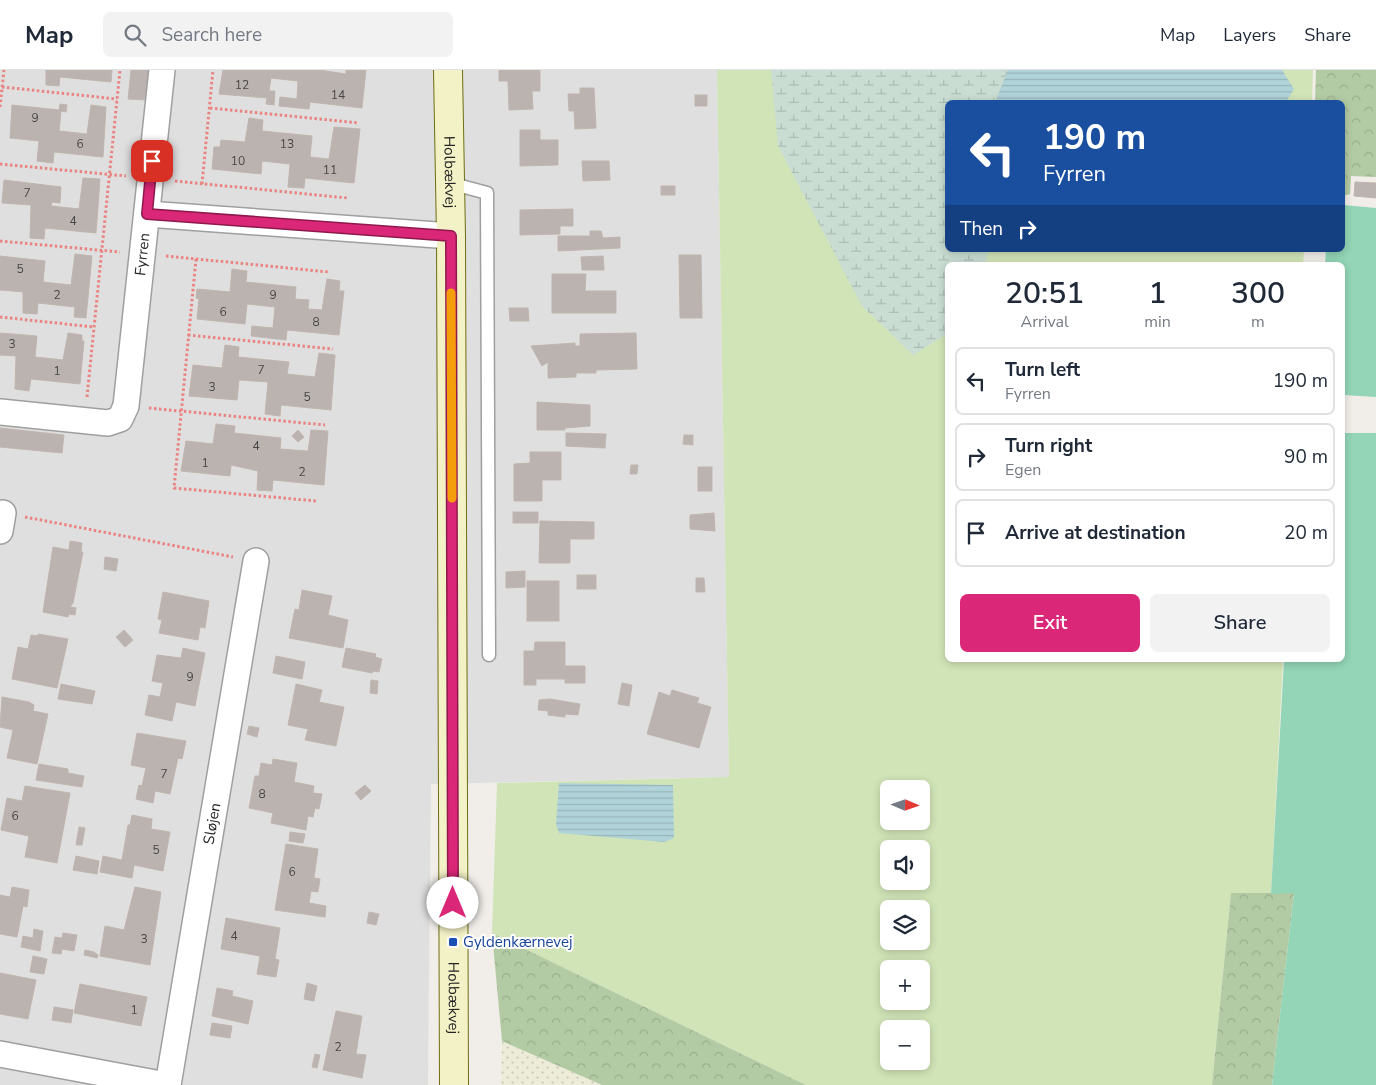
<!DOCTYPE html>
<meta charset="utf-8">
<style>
:root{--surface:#fff;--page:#f2f2f3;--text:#1f2937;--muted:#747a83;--line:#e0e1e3;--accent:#db2777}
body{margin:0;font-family:"Nunito Sans",sans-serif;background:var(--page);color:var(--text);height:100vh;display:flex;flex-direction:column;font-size:19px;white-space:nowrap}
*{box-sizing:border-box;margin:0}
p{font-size:16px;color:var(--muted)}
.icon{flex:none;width:28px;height:28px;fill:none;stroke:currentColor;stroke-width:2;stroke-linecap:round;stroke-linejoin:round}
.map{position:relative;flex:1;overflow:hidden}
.sheet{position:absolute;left:945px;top:192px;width:400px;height:400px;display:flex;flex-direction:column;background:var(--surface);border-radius:8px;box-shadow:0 2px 8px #0003}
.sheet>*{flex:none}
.banner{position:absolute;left:945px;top:30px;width:400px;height:152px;border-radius:8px;box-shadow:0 2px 8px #0003;background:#1a4fa0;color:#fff;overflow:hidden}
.needle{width:32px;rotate:92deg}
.fabs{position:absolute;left:880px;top:710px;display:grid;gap:10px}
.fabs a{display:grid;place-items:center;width:50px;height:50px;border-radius:8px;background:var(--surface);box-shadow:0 2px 8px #0003;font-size:25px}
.pin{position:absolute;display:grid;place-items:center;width:42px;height:42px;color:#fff;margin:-21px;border-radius:10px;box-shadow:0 2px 8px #0006}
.me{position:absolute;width:55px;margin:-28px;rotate:0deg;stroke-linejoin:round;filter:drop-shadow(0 0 4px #0008)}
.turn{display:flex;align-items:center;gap:18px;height:105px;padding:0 15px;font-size:22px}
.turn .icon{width:65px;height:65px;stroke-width:2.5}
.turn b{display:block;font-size:35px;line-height:42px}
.then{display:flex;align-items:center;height:48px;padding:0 15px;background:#0003;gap:10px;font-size:19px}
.eta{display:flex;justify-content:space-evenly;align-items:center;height:85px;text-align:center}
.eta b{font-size:30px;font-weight:600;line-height:35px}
.cta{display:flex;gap:10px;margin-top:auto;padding:10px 15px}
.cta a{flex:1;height:58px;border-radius:8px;background:var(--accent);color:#fff;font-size:20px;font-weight:600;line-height:58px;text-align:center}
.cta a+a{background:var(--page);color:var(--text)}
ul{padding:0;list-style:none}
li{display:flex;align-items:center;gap:15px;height:68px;margin:0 10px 8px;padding:0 5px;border:2px solid var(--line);border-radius:8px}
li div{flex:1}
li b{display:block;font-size:19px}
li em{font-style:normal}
header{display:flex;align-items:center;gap:30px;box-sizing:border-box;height:70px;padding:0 25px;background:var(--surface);border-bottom:1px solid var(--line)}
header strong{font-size:24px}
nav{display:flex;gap:28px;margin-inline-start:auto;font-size:18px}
.search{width:350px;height:45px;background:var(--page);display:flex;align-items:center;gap:12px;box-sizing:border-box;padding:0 18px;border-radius:8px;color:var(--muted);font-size:19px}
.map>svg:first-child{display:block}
.residential{fill:#e0dfdf}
.farmland{fill:url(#farmland-dots)}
.grass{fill:#d1e4b7;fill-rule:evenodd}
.forest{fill:url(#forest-crowns)}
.wetland{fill:url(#wetland-marsh)}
.pitch{fill:#93d5b6}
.water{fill:url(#water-rules)}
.building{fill:#bab3b0;stroke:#c1b5ae}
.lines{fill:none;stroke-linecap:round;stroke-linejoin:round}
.lane-casing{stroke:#9f9f9f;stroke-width:15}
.street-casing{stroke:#9f9f9f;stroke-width:28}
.secondary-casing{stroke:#6d6e14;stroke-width:30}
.path{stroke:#e98483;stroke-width:3;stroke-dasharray:2.5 2.5;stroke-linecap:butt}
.lane{stroke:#fff;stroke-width:12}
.street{stroke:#fff;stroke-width:25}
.secondary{stroke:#f3f1c6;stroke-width:28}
.route-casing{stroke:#8e194d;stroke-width:12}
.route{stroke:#db2777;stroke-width:9}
.slow{stroke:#f59e0b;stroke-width:9}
.transit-dot{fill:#1a4fb4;stroke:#fff;stroke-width:2}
.labels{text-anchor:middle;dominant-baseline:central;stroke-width:4;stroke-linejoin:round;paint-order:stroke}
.number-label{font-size:12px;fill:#484646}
.street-label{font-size:15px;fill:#222;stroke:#fff}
.transit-label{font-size:15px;fill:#164399;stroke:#fff;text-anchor:start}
</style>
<header>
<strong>Map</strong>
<div class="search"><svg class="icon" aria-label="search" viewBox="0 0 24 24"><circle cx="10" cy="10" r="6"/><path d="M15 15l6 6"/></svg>Search here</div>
<nav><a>Map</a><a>Layers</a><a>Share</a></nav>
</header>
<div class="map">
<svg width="1376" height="1015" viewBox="0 0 1376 1015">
<defs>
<pattern id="farmland-dots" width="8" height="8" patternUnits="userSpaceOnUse" patternTransform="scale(1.25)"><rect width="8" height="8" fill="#edecd8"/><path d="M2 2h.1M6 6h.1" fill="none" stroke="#cbcab9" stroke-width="1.8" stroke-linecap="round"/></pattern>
<pattern id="forest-crowns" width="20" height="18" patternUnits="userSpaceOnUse" patternTransform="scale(1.25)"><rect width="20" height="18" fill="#b3cba4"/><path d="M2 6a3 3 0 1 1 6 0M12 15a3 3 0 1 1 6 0" fill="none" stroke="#9aae8d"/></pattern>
<pattern id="wetland-marsh" width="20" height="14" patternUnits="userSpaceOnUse" patternTransform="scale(1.25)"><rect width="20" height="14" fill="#c9ddd2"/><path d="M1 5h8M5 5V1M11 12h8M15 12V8" fill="none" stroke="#acbdb4"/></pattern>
<pattern id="water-rules" width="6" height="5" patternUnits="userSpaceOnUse" patternTransform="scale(1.25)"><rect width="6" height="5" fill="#b0d3d9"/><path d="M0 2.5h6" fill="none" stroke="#97b5ba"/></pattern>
</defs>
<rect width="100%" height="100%" fill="#f1eeea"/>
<!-- residential -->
<path class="residential" d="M 0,0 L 717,0 L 729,707 L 431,714 L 428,1015 L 0,1015 Z"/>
<!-- farmland -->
<path class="farmland" d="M 502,971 L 602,1015 L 501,1015 Z"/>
<!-- grass -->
<path class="grass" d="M 717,0 L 1313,0 L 1312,32 L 948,32 L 948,180 L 1304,180 L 1303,195 L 948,195 L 948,590 L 1283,590 L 1271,824 L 1231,823 L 1212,1015 L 806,1015 L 492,863 L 497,713 L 729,707 ZM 889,719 L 921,719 L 921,751 L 889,751 ZM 889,779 L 921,779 L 921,811 L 889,811 ZM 889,839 L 921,839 L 921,871 L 889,871 ZM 889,899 L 921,899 L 921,931 L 889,931 ZM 889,959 L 921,959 L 921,991 L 889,991 Z"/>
<!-- forest -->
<g class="forest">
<path d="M 1316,0 L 1376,0 L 1376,107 L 1351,106 L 1350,124 L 1343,126 L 1342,32 L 1315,32 Z"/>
<path d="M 1231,823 L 1294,823 L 1272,1015 L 1212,1015 Z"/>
<path d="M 492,863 L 806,1015 L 602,1015 L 502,971 Z"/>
</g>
<!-- wetland -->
<path class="wetland" d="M 771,0 L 1008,0 L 995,32 L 948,32 L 948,180 L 988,180 L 986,195 L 948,195 L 947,264 L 913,285 L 862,236 L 778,76 Z"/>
<!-- pitch -->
<g class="pitch">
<path d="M 1343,135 L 1376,138 L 1376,327 L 1343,325 L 1342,195 L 1325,195 L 1326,180 L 1342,180 Z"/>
<path d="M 1343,363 L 1376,363 L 1376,1015 L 1272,1015 L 1294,823 L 1271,824 L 1284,590 L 1342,590 Z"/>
</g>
<!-- water -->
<g class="water">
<path d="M 1008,0 L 1282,0 L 1294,19 L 1286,32 L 995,32 Z"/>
<path d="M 559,713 L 673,715 L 674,768 L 664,772 L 559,763 L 556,754 Z"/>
</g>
<!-- building -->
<g class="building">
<path d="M 46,0 L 112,0 L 111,12 L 60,7 L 59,16 L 46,15 Z"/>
<path d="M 131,0 L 149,0 L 146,30 L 128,29 Z"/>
<path d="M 223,0 L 319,0 L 346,4 L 346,0 L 366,0 L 362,38 L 310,32 L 309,39 L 279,36 L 280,27 L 297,29 L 298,11 L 271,8 L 269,21 L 275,21 L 274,35 L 266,34 L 267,28 L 219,24 Z"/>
<path d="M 499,0 L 540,0 L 540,21 L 532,21 L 533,39 L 509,40 L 508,11 L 499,11 Z"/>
<path d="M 580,18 L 594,18 L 596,58 L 575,59 L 574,41 L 569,41 L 568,24 L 580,24 Z"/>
<rect x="695" y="25" width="12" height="11"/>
<path d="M 60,34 L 67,35 L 66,42 L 61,41 L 59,61 L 87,64 L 91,35 L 106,37 L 103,87 L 54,82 L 53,93 L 37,91 L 39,71 L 10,68 L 12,35 L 59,40 Z"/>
<path d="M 249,48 L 263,50 L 262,61 L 312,66 L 310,87 L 329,89 L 334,57 L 360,59 L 354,113 L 305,108 L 304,118 L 288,117 L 290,94 L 262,91 L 261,104 L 212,99 L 214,77 L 220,77 L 221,70 L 245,72 Z"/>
<path d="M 520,60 L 540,60 L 540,70 L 558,70 L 558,95 L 520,96 Z"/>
<path d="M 582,91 L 609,91 L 610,110 L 583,111 Z"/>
<path d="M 83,108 L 100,109 L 96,163 L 45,158 L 44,169 L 30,168 L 31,135 L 2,133 L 4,110 L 61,117 L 60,133 L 52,132 L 51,136 L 79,139 Z"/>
<path d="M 1355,112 L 1376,113 L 1376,128 L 1354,126 Z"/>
<rect x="661" y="116" width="14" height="9"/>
<path d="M 573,139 L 573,156 L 560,156 L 560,164 L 520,165 L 520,140 Z"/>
<path d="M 590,161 L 601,161 L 603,168 L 620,167 L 620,178 L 558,181 L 558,166 L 590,166 Z"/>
<path d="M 75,184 L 92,186 L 86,248 L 74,247 L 75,237 L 38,233 L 37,244 L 23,243 L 23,222 L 0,220 L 0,186 L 45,191 L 43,212 L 71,215 Z"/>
<path d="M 679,185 L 701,185 L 702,248 L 680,248 Z"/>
<path d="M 603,186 L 604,200 L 582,200 L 581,187 Z"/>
<path d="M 232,199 L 247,201 L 246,212 L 296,217 L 295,229 L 309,230 L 308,239 L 322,240 L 327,209 L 340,211 L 339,221 L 344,221 L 339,265 L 287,260 L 286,270 L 251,266 L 252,256 L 273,258 L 275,237 L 247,234 L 245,254 L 197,249 L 199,229 L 196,228 L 197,219 L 230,222 Z"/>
<path d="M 552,204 L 586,204 L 585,221 L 616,221 L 616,243 L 552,243 Z"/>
<path d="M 509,238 L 528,238 L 529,251 L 510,251 Z"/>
<path d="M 0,263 L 37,266 L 35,287 L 63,290 L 68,263 L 82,265 L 82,271 L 84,271 L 80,314 L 31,309 L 29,321 L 15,319 L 16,286 L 0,285 Z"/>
<path d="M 636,263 L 637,299 L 596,300 L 596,303 L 576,303 L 576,307 L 548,308 L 548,292 L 542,296 L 531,276 L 575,273 L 575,276 L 580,276 L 580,264 Z"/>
<path d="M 225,275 L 239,277 L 238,287 L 289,292 L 287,304 L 315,307 L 319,283 L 335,285 L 331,340 L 281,335 L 280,346 L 265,344 L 268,312 L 239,310 L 237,330 L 189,326 L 193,295 L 222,298 Z"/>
<path d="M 537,332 L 590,335 L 590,356 L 565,358 L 565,360 L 537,360 Z"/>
<path d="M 216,354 L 235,356 L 234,363 L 281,368 L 280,379 L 308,381 L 311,360 L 328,361 L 324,415 L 273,410 L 272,421 L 257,420 L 258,401 L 231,395 L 230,406 L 181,401 L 186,371 L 213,374 Z"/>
<path d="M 0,358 L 64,365 L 62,383 L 0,377 Z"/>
<path d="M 298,360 L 304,367 L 298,372 L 292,366 Z"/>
<path d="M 566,363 L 606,364 L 605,378 L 566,376 Z"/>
<path d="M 684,365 L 693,365 L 693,375 L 683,374 Z"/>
<path d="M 530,382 L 561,382 L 561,410 L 542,410 L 542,431 L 514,431 L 514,394 L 530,393 Z"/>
<path d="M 631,395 L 638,395 L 637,404 L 630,404 Z"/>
<rect x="698" y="397" width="14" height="24"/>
<rect x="513" y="442" width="25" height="11"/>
<path d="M 714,443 L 715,461 L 690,459 L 690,445 Z"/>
<path d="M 540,451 L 594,452 L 594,469 L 570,469 L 570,493 L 539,493 Z"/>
<path d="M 70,471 L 82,473 L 81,482 L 83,482 L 73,533 L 70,537 L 76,538 L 75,545 L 69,544 L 68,547 L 43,542 L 53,477 L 69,480 Z"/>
<path d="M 105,487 L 118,489 L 116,501 L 104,499 Z"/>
<path d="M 525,501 L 525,517 L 506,518 L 506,502 Z"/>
<rect x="577" y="505" width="19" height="14"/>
<path d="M 696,508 L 704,508 L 705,522 L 696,522 Z"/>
<rect x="527" y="511" width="32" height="40"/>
<path d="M 302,520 L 332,526 L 328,545 L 348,550 L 343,578 L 289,568 L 295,539 L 299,540 Z"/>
<path d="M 163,522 L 209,531 L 205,558 L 200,557 L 198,570 L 159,563 L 162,550 L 158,549 Z"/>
<path d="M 124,560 L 133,570 L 125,577 L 116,567 Z"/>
<path d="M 38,564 L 68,569 L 57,618 L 12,609 L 18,577 L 28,579 L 31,565 L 38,566 Z"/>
<path d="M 535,572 L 565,572 L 565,596 L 585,596 L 585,613 L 565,613 L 565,609 L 536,609 L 536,615 L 524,615 L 524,581 L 534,581 Z"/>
<path d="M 183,578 L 205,583 L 195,636 L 176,632 L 172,651 L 145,645 L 149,625 L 160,627 L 163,613 L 152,611 L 157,585 L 181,588 Z"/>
<path d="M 346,578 L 376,584 L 375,587 L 382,589 L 379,602 L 373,601 L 372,603 L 342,597 Z"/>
<path d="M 276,586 L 305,592 L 302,609 L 273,603 Z"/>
<path d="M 371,610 L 378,611 L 377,624 L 370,623 Z"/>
<path d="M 622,613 L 632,615 L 629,636 L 618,634 Z"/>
<path d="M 61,614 L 95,621 L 92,634 L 58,629 Z"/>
<path d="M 296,614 L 322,620 L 319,632 L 344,637 L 336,676 L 305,670 L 308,659 L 288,655 Z"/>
<path d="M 672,620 L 699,628 L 697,633 L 711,637 L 699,678 L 647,664 L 659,622 L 670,626 Z"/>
<path d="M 2,627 L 29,632 L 34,635 L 33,641 L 48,644 L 37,694 L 7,688 L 13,660 L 0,657 Z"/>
<path d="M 550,629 L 580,634 L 578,645 L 565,644 L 565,647 L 548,645 L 548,641 L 538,640 L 539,630 Z"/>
<path d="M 249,656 L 259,658 L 257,667 L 247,664 Z"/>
<path d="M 137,663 L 186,671 L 182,689 L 178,688 L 170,724 L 155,721 L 153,733 L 136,729 L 139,715 L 142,716 L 146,698 L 131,695 Z"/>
<path d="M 273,689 L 297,693 L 294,712 L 314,716 L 313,723 L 322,724 L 319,739 L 315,738 L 313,747 L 308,746 L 306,760 L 271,753 L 273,743 L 249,738 L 255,706 L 259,706 L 261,693 L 272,695 Z"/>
<path d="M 39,694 L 68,699 L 68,703 L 84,706 L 82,717 L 36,710 Z"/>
<path d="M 365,715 L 371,721 L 361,730 L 355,723 Z"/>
<path d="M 25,716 L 70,723 L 57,793 L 25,787 L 29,766 L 1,760 L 7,728 L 22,731 Z"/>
<path d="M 132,745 L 152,749 L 151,759 L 170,762 L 163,801 L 134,795 L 132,808 L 100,802 L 103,786 L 122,790 L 128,755 L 130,755 Z"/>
<path d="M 79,757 L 85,758 L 82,775 L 76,775 Z"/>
<path d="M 290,762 L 305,764 L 303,773 L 289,771 Z"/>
<path d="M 286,774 L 318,779 L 314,808 L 320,809 L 318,822 L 311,821 L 309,833 L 326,836 L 325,847 L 275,840 Z"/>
<path d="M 76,786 L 99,791 L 97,804 L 73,800 Z"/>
<path d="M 12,817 L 29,820 L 27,837 L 23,836 L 17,867 L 0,864 L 0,825 L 10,827 Z"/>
<path d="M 135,817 L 161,822 L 150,895 L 100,886 L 105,856 L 124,860 Z"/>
<path d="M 369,842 L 379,844 L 376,855 L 367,853 Z"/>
<path d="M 226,848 L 280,858 L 275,889 L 279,890 L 276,907 L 257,904 L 260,886 L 221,879 Z"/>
<path d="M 34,859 L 43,861 L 40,881 L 21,877 L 23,866 L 33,868 Z"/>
<path d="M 63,863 L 77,865 L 74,881 L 62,879 L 61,884 L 52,883 L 55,867 L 62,868 Z"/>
<path d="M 85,880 L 94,882 L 98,885 L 97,888 L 84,885 Z"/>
<path d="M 33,886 L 47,889 L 44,904 L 30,902 Z"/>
<path d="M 0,903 L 36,910 L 28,949 L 0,944 Z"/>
<path d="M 307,913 L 317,916 L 314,931 L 304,929 Z"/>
<path d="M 80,914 L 147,927 L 141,956 L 74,943 Z"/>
<path d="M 217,918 L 233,921 L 232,926 L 253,931 L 248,954 L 212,946 Z"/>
<path d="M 54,937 L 73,940 L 71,953 L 52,950 Z"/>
<path d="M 336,941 L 362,946 L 356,984 L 366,985 L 362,1008 L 323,1000 Z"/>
<path d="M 212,953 L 232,956 L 230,968 L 210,965 Z"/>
<path d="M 315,984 L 320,985 L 317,998 L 312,997 Z"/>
</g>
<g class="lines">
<defs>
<path id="lane" d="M 450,113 L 487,123 L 489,585"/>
<g id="street">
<path d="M 147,144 L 451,166"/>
<path id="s1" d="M 0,342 L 108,353 L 120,349 L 126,336 L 162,0"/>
<path d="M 0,461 L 3,443"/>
<path d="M 0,984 L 166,1015"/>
<path id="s2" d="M 168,1015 L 256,491"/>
</g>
<g id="secondary">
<path id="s3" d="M 448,0 L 451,166 L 454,1015"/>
</g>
</defs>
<!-- lane casing -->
<use href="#lane" class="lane-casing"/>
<!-- street casing -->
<use href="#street" class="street-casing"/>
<!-- secondary casing -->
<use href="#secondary" class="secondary-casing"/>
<!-- path -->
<g class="path">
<path d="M 2,17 L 117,29"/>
<path d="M 0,37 L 4,0"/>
<path d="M 210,38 L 359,53"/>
<path d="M 0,94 L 126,106"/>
<path d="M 175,111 L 348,128"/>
<path d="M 202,114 L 213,0"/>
<path d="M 0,171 L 120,182"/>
<path d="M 166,186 L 329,202"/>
<path d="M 196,189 L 174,418 L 316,431"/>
<path d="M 0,247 L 94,257"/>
<path d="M 188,265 L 333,279"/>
<path d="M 87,327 L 120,0"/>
<path d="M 149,338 L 325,355"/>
<path d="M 25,447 L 233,487"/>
</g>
<!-- lane -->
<use href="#lane" class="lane"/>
<!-- street -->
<use href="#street" class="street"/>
<!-- secondary -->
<use href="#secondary" class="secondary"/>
</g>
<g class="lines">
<defs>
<path id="route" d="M 152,91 L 147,144 L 451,166 L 453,833"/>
</defs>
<!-- route casing -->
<use href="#route" class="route-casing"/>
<!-- route -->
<use href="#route" class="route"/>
<!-- slow -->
<path class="slow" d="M 451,223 L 452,428"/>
</g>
<!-- markers -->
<rect class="transit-dot" x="448" y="867" width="10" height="10" rx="2.5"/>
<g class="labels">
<!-- number labels -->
<g class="number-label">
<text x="242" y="15">12</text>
<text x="338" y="25">14</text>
<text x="35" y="48">9</text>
<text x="80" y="74">6</text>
<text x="287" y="74">13</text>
<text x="238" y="91">10</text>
<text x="330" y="100">11</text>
<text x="27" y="123">7</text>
<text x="73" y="151">4</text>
<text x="20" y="199">5</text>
<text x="57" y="225">2</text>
<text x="273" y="225">9</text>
<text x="223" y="242">6</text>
<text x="316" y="252">8</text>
<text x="12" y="274">3</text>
<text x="261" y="300">7</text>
<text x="57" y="301">1</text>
<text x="212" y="317">3</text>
<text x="307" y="327">5</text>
<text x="256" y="376">4</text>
<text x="205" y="393">1</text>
<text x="302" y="402">2</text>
<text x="190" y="607">9</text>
<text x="164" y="704">7</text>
<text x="262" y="724">8</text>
<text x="15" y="746">6</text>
<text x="156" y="780">5</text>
<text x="292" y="802">6</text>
<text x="234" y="866">4</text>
<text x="144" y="869">3</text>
<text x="134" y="940">1</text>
<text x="338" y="977">2</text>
</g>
<!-- street labels -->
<g class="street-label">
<text stroke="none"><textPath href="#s3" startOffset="102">Holbækvej</textPath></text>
<text stroke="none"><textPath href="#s1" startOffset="288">Fyrren</textPath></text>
<text stroke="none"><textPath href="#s2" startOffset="265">Sløjen</textPath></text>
<text stroke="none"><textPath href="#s3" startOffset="928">Holbækvej</textPath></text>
</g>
<!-- transit labels -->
<g class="transit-label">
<text x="463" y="872">Gyldenkærnevej</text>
</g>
</g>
</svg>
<div class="fabs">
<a><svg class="needle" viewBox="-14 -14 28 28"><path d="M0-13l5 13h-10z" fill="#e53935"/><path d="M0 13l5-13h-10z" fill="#747a83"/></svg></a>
<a><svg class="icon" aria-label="sound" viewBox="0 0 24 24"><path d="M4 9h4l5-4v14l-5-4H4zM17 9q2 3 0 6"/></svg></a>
<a><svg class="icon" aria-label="layers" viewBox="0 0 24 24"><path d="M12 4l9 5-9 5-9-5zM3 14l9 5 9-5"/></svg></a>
<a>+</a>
<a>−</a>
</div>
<div class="pin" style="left:152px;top:91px;background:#d93025"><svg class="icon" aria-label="arrive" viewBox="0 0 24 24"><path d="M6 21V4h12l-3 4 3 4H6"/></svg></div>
<svg class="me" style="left:453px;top:833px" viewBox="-20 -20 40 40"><circle r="19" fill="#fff"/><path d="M0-13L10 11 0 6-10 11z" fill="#db2777"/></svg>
<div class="banner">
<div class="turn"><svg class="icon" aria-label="left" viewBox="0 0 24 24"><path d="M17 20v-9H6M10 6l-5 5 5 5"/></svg><div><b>190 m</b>Fyrren</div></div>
<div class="then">Then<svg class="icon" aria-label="right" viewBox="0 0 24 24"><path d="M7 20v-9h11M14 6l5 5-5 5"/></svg></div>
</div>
<section class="sheet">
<div class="eta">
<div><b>20:51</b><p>Arrival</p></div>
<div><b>1</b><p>min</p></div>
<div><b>300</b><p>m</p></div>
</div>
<ul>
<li><svg class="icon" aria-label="left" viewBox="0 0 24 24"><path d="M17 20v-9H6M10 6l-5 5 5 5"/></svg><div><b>Turn left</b><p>Fyrren</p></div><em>190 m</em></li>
<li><svg class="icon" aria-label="right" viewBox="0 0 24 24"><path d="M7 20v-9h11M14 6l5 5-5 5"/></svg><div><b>Turn right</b><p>Egen</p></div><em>90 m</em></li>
<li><svg class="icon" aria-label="arrive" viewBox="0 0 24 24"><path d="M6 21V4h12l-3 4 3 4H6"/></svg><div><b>Arrive at destination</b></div><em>20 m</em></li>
</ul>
<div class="cta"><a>Exit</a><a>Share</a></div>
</section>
</div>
